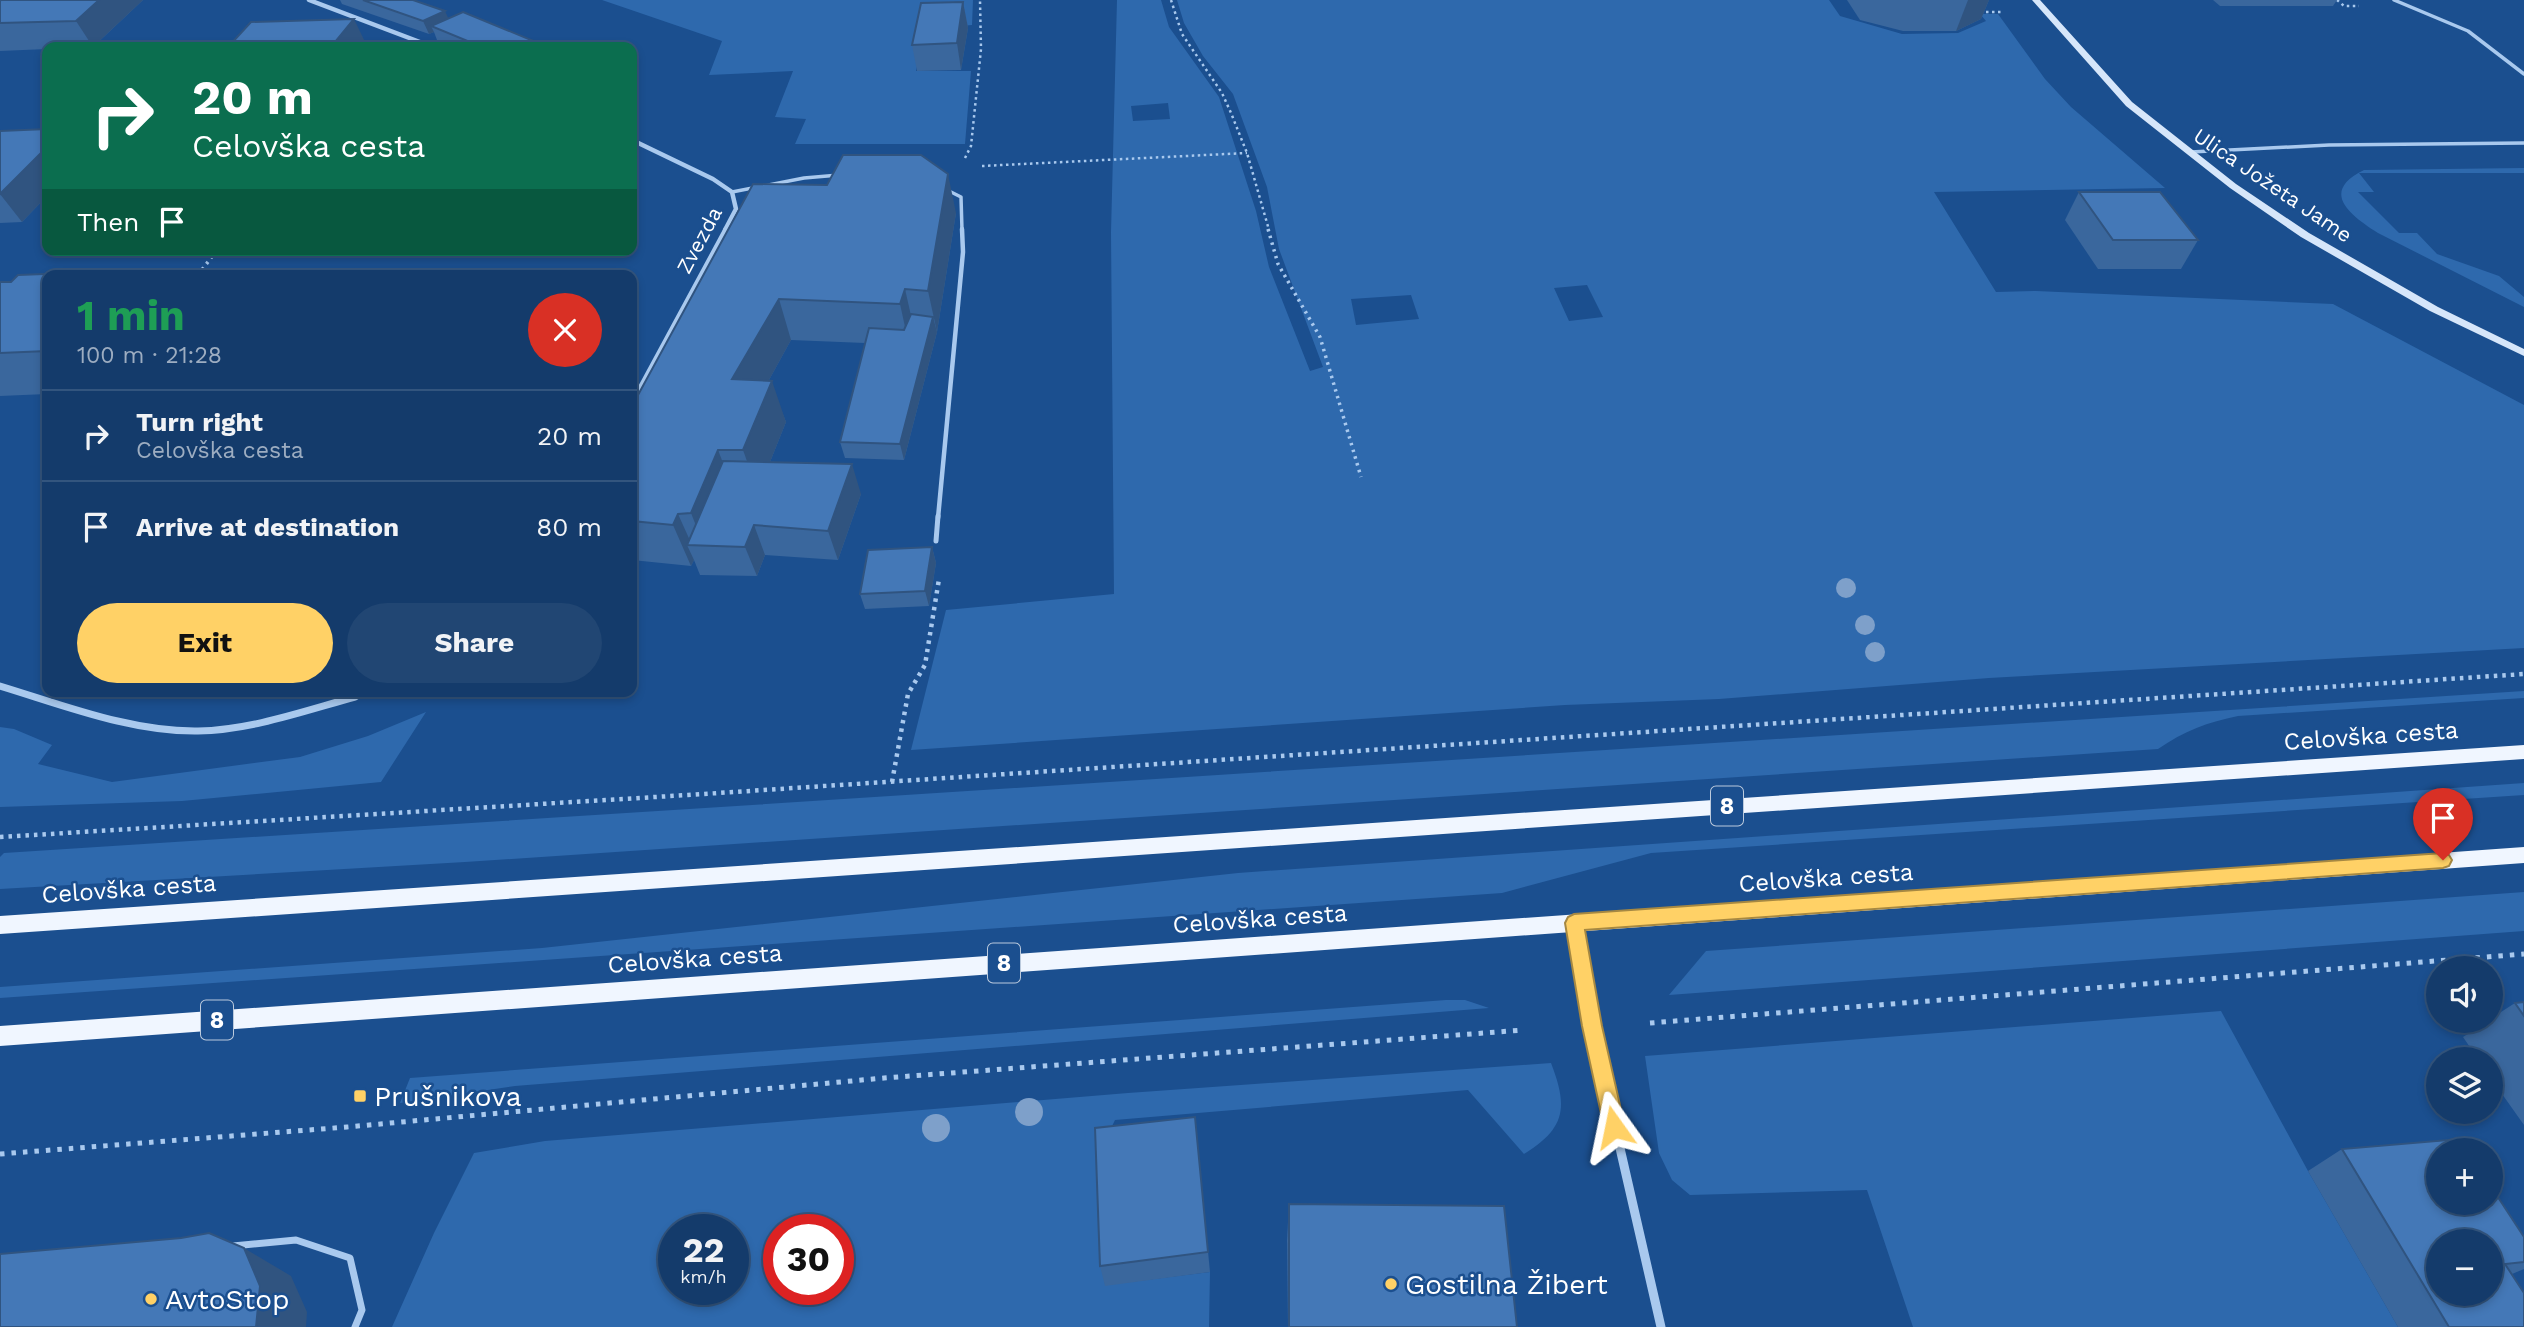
<!DOCTYPE html>
<meta charset="utf-8">
<style>
:root{--surface:#143b6b;--page:#214673;--text:#f1f3f6;--muted:#9dadc1;--line:#33557e;--accent:#ffd166}
body{margin:0;font-family:"Work Sans",sans-serif;background:var(--page);color:var(--text);height:100vh;display:flex;flex-direction:column;font-size:26px;white-space:nowrap}
*{box-sizing:border-box;margin:0}
p{font-size:23px;color:var(--muted)}
.icon{flex:none;width:38px;height:38px;fill:none;stroke:currentColor;stroke-width:2;stroke-linecap:round;stroke-linejoin:round}
.map{position:relative;flex:1;overflow:hidden}
.side{position:absolute;left:42px;top:270px;width:595px;height:427px;display:flex;flex-direction:column;background:var(--surface);border-radius:14px;box-shadow:0 4px 10px #0003,0 0 0 2px var(--line)}
.side>*{flex:none}
.guide{position:absolute;left:42px;top:42px;width:595px;height:214px;border-radius:14px;box-shadow:0 4px 10px #0003,0 0 0 2px var(--line);background:#0b6e4f;color:#fff;overflow:hidden}
.controls{position:absolute;left:2426px;top:956px;display:grid;gap:14px}
.controls a{display:grid;place-items:center;width:77px;height:77px;border-radius:50%;background:var(--surface);box-shadow:0 4px 10px #0003,0 0 0 2px var(--line);font-size:35px}
.speed{position:absolute;left:658px;top:1214px;display:flex;gap:14px;font-size:35px;font-weight:700;text-align:center}
.speed>*{display:grid;place-content:center;width:91px;height:91px;border-radius:50%;background:var(--surface);box-shadow:0 4px 10px #0003,0 0 0 2px var(--line);line-height:1}
.speed small{font-size:18px;font-weight:400}
.speed .limit{border:10px solid #d22;background:#fff;color:#111}
.pin{position:absolute;display:grid;place-items:center;width:60px;height:60px;color:#fff;margin:-72px -30px;border-radius:50% 50% 50% 0;rotate:-45deg;box-shadow:0 0 7px #0007}
.pin .icon{rotate:45deg}
.me{position:absolute;width:77px;margin:-38px;rotate:348deg;stroke-linejoin:round;filter:drop-shadow(0 0 5px #0008)}
.turn{display:flex;align-items:center;gap:24px;height:147px;padding:0 35px;font-size:32px}
.turn .icon{width:91px;height:91px;stroke-width:2.5}
.turn b{display:block;font-size:49px;line-height:60px}
.then{display:flex;align-items:center;height:66px;padding:0 35px;background:#0003;gap:14px;font-size:26px}
.round{display:grid;place-items:center;flex:none;width:74px;height:74px;border-radius:37px;background:var(--page)}
.headline{display:flex;align-items:center;justify-content:space-between;height:119px;padding:0 35px}
h1{font-size:42px;font-weight:700;line-height:52px;color:#1e9e55}
.button{display:flex;gap:14px;margin-top:auto;padding:14px 35px}
.button a{flex:1;height:80px;border-radius:42px;background:var(--accent);color:#111;font-size:28px;font-weight:700;line-height:80px;text-align:center}
.button a+a{background:var(--page);color:var(--text)}
ul{padding:0;list-style:none}
li{display:flex;align-items:center;gap:21px;height:91px;padding:0 35px;border-top:2px solid var(--line)}
li div{flex:1}
li b{display:block;font-size:26px}
li em{font-style:normal}
.map>svg:first-child{display:block}
.green{fill:#2e69ad;fill-rule:evenodd}
.lines{fill:none;stroke-linecap:round;stroke-linejoin:round}
.path-far3{stroke:#a9c9ee;stroke-width:2.5;stroke-dasharray:2.5 3.5;stroke-linecap:butt}
.path-far2{stroke:#a9c9ee;stroke-width:3.5;stroke-dasharray:2.5 4.5;stroke-linecap:butt}
.path-far1{stroke:#a9c9ee;stroke-width:4.5;stroke-dasharray:3.5 5;stroke-linecap:butt}
.path{stroke:#a9c9ee;stroke-width:5;stroke-dasharray:4.5 7;stroke-linecap:butt}
.lane-far3{stroke:#a9c9ee;stroke-width:3.5}
.lane-far2{stroke:#a9c9ee;stroke-width:4.5}
.lane-far1{stroke:#a9c9ee;stroke-width:5}
.lane{stroke:#a9c9ee;stroke-width:7}
.street-far3{stroke:#a9c9ee;stroke-width:4.5}
.street-far2{stroke:#a9c9ee;stroke-width:5}
.street-far1{stroke:#a9c9ee;stroke-width:7}
.street{stroke:#a9c9ee;stroke-width:9}
.secondary{fill:#d6e6fa;fill-rule:evenodd}
.primary{fill:#f0f6ff;fill-rule:evenodd}
.tree{fill:#7ea0ca}
.wall{fill:#3a679d}
.shaded-wall{fill:#305480}
.building{fill:#4478b7;stroke:#305480;stroke-width:2;fill-rule:evenodd}
.route{fill:#ffd166;stroke:#a68842;stroke-width:2}
.poi-dot{fill:#ffd166;stroke:#1b4f8f;stroke-width:2.5}
.labels{text-anchor:middle;dominant-baseline:central;stroke-width:5;stroke-linejoin:round;paint-order:stroke}
.far-street-label{font-size:21px;fill:#fff;stroke:#1b4f8f}
.shield{fill:#1b4f8f;stroke:#bbcadd;stroke-width:2}
.shield-label{font-size:23px;font-weight:bold;fill:#fff}
.street-label{font-size:24px;fill:#fff;stroke:#1b4f8f}
.near-poi-label{font-size:28px;fill:#fff;stroke:#1b4f8f;text-anchor:start}
</style>
<div class="map">
<svg width="2524" height="1327" viewBox="0 0 2524 1327">
<rect width="100%" height="100%" fill="#1b4f8f"/>
<!-- green -->
<g class="green">
<path d="M 602,0 L 973,0 L 972,25 L 924,29 L 916,71 L 971,71 L 965,144 L 795,144 L 806,119 L 775,117 L 793,71 L 709,75 L 722,41 Z"/>
<path d="M 1117,0 L 1161,0 L 1169,27 L 1219,97 L 1256,211 L 1269,267 L 1310,371 L 1323,367 L 1279,249 L 1267,187 L 1233,94 L 1203,56 L 1184,23 L 1177,0 L 1829,0 L 1840,16 L 1902,34 L 1958,33 L 1986,21 L 1980,14 L 1998,14 L 2045,79 L 2071,107 L 2165,188 L 1934,192 L 1996,292 L 2036,291 L 2333,304 L 2524,405 L 2524,648 L 1989,678 L 1719,699 L 1565,705 L 911,750 L 946,610 L 1114,594 L 1111,232 ZM 1168,103 L 1170,119 L 1133,121 L 1131,106 ZM 1587,285 L 1603,317 L 1569,321 L 1554,288 ZM 1411,295 L 1419,319 L 1356,325 L 1351,299 Z"/>
<path d="M 2524,168 L 2524,173 L 2359,173 L 2374,192 L 2358,192 L 2399,233 L 2417,233 L 2437,254 L 2499,276 L 2524,297 L 2524,307 L 2378,233 C 2350,215 2319,192 2364,170 Z"/>
<path d="M 2524,691 L 2524,698 L 2238,716 C 2208,722 2184,731 2158,749 L 465,862 L 0,889 L 0,857 L 4,853 Z"/>
<path d="M 426,712 L 381,782 L 182,801 L 0,807 L 0,727 L 14,729 L 52,745 L 38,764 L 112,782 L 300,757 L 368,736 Z"/>
<path d="M 2524,783 L 2524,795 L 1651,853 L 1502,893 L 0,998 L 0,987 L 542,948 L 1238,873 Z"/>
<path d="M 2524,892 L 2524,931 L 1669,995 L 1706,951 Z"/>
<path d="M 1446,1000 L 1465,1000 L 1489,1008 L 515,1086 L 400,1103 L 410,1078 Z"/>
<path d="M 2221,1011 L 2308,1171 L 2398,1327 L 1913,1327 L 1867,1190 L 1690,1195 L 1672,1180 L 1659,1153 L 1645,1056 Z"/>
<path d="M 1551,1063 C 1568,1107 1566,1128 1524,1154 L 1468,1090 L 1115,1120 L 1100,1151 L 1105,1285 L 1210,1272 L 1209,1327 L 392,1327 L 434,1233 L 474,1153 L 545,1141 L 1128,1093 ZM 674,1230 L 733,1230 L 733,1290 L 674,1290 ZM 779,1230 L 838,1230 L 838,1290 L 779,1290 Z"/>
</g>
<g class="lines">
<!-- path-far3 -->
<g class="path-far3">
<path d="M 1171,0 L 1182,34 L 1222,93 L 1231,113 L 1247,153 L 1269,230"/>
<path d="M 2337,0 L 2344,6 L 2359,6"/>
<path d="M 1980,12 L 2003,12"/>
<path d="M 965,158 L 971,146 L 981,49 L 980,0"/>
<path d="M 982,166 L 1247,153"/>
</g>
<!-- path-far2 -->
<g class="path-far2">
<path d="M 1268,229 L 1278,264 L 1320,337 L 1361,477"/>
<path d="M 198,275 L 217,250"/>
</g>
<!-- path-far1 -->
<g class="path-far1">
<path d="M 892,782 L 908,694 L 925,665 L 939,579"/>
<path d="M 0,837 L 688,795 L 2524,674"/>
</g>
<!-- path -->
<g class="path">
<path d="M 1650,1023 L 2524,954"/>
<path d="M 0,1154 L 347,1127 L 884,1078 L 1524,1030"/>
</g>
<!-- lane-far3 -->
<g class="lane-far3">
<path d="M 2394,0 L 2468,31 L 2524,74"/>
<path d="M 2191,152 L 2329,145 L 2524,143"/>
<path d="M 947,190 L 961,197 L 962,230"/>
<path d="M 732,192 L 804,178 L 839,175"/>
</g>
<!-- lane-far2 -->
<path class="lane-far2" d="M 938,518 L 963,252 L 962,229"/>
<!-- lane-far1 -->
<path class="lane-far1" d="M 936,541 L 938,516"/>
<!-- lane -->
<path class="lane" d="M 233,1246 L 296,1240 L 350,1258 L 362,1310 L 355,1327"/>
<!-- street-far3 -->
<g class="street-far3">
<path d="M 309,0 L 433,47"/>
<path d="M 632,140 L 713,179 L 732,192 L 736,209 L 725,230"/>
</g>
<!-- street-far2 -->
<path class="street-far2" d="M 632,403 L 726,229"/>
<!-- street-far1 -->
<path class="street-far1" d="M 0,686 C 63,705 131,732 198,731 C 251,730 304,711 355,697 L 364,691"/>
<!-- street -->
<path class="street" d="M 1574,924 L 1592,1026 L 1661,1327"/>
<!-- secondary -->
<path class="secondary" d="M 2032,0 L 2040,0 L 2132,102 L 2236,184 L 2309,233 L 2438,307 L 2524,349 L 2524,356 L 2430,311 L 2301,237 L 2230,188 L 2126,106 Z"/>
<!-- primary -->
<g class="primary">
<path d="M 2524,745 L 2524,759 L 0,934 L 0,916 Z"/>
<path d="M 2524,847 L 2524,863 L 0,1046 L 0,1026 Z"/>
</g>
</g>
<!-- trees -->
<g class="tree">
<circle cx="1846" cy="588" r="10"/>
<circle cx="1865" cy="625" r="10"/>
<circle cx="1875" cy="652" r="10"/>
<circle cx="1029" cy="1112" r="14"/>
<circle cx="936" cy="1128" r="14"/>
</g>
<!-- wall -->
<g class="wall">
<path d="M 1,0 L 143,0 L 93,47 L 47,47 L 47,49 L 0,51 L 0,1 Z"/>
<path d="M 340,0 L 413,0 L 448,18 L 548,47 L 455,47 L 437,40 L 434,32 L 429,34 L 342,4 Z"/>
<path d="M 1847,0 L 1989,0 L 1981,19 L 1956,31 L 1903,31 L 1860,20 Z"/>
<path d="M 2213,0 L 2337,0 L 2333,6 L 2220,6 Z"/>
<path d="M 963,2 L 968,28 L 961,70 L 917,71 L 912,45 Z"/>
<path d="M 47,129 L 47,196 L 22,222 L 0,223 L 0,131 Z"/>
<path d="M 753,184 L 956,213 L 937,332 L 904,460 L 845,458 L 840,442 L 865,343 L 791,340 L 769,380 L 786,422 L 770,462 L 861,494 L 838,560 L 765,555 L 757,576 L 700,575 L 694,560 L 691,566 L 632,560 L 632,406 Z"/>
<path d="M 2079,192 L 2198,240 L 2181,269 L 2098,269 L 2065,220 Z"/>
<path d="M 47,275 L 47,394 L 0,396 L 0,282 L 11,282 Z"/>
<path d="M 932,547 L 936,563 L 929,606 L 865,609 L 860,594 Z"/>
<path d="M 2524,1002 L 2524,1125 L 2490,1077 L 2490,1059 L 2478,1059 L 2463,1037 L 2490,1020 L 2490,1019 L 2515,1003 Z"/>
<path d="M 1195,1117 L 1210,1272 L 1105,1286 L 1100,1266 Z"/>
<path d="M 2342,1149 L 2524,1237 L 2524,1269 L 2512,1274 L 2524,1327 L 2398,1327 L 2308,1171 Z"/>
<path d="M 1289,1204 L 1517,1327 L 1288,1327 L 1287,1240 Z"/>
</g>
<!-- shaded-wall -->
<g class="shaded-wall">
<path d="M 99,0 L 143,0 L 93,47 L 76,21 Z"/>
<path d="M 1968,0 L 1989,0 L 1981,19 L 1956,31 Z"/>
<path d="M 963,2 L 968,28 L 961,70 L 957,43 Z"/>
<path d="M 445,11 L 451,24 L 431,26 L 434,32 L 429,34 L 423,21 Z"/>
<path d="M 354,19 L 367,46 L 366,47 L 331,47 Z"/>
<path d="M 47,147 L 47,196 L 22,222 L 0,194 Z"/>
<path d="M 948,174 L 956,213 L 937,332 L 928,291 Z"/>
<path d="M 905,289 L 914,329 L 909,345 L 900,304 Z"/>
<path d="M 779,299 L 791,340 L 747,420 L 732,379 Z"/>
<path d="M 933,317 L 937,332 L 904,460 L 900,444 Z"/>
<path d="M 772,381 L 786,422 L 758,492 L 743,450 Z"/>
<path d="M 718,450 L 734,491 L 704,546 L 691,513 Z"/>
<path d="M 852,464 L 861,494 L 838,560 L 828,531 Z"/>
<path d="M 678,514 L 692,545 L 687,545 L 694,560 L 691,566 L 673,525 Z"/>
<path d="M 754,525 L 765,555 L 757,576 L 745,547 Z"/>
<path d="M 932,547 L 936,563 L 929,606 L 925,591 Z"/>
<path d="M 244,1248 L 291,1276 L 307,1312 L 306,1327 L 256,1327 Z"/>
</g>
<!-- building -->
<g class="building">
<path d="M 1,0 L 99,0 L 76,21 L 0,23 L 0,1 Z"/>
<path d="M 363,0 L 413,0 L 445,11 L 423,21 Z"/>
<path d="M 963,2 L 957,43 L 912,45 L 921,3 Z"/>
<path d="M 463,12 L 548,47 L 482,47 L 431,26 Z"/>
<path d="M 354,19 L 331,47 L 228,47 L 251,22 Z"/>
<path d="M 47,129 L 47,147 L 0,194 L 0,131 Z"/>
<path d="M 843,155 L 921,155 L 948,174 L 928,291 L 905,289 L 900,304 L 779,299 L 732,379 L 772,381 L 743,450 L 718,450 L 691,513 L 678,514 L 673,525 L 632,521 L 632,406 L 753,184 L 827,185 Z"/>
<path d="M 2079,192 L 2160,192 L 2198,240 L 2113,240 Z"/>
<path d="M 345,269 L 347,272 L 355,269 L 362,275 L 209,275 L 243,271 L 242,273 Z"/>
<path d="M 123,271 L 120,275 L 47,275 L 47,351 L 0,353 L 0,282 L 11,282 L 18,275 Z"/>
<path d="M 200,272 L 208,272 L 207,275 L 198,275 Z"/>
<path d="M 911,314 L 933,317 L 900,444 L 840,442 L 869,328 L 904,330 Z"/>
<path d="M 723,461 L 852,464 L 828,531 L 754,525 L 745,547 L 687,545 Z"/>
<path d="M 932,547 L 925,591 L 860,594 L 868,550 Z"/>
<path d="M 2524,1002 L 2524,1016 L 2515,1003 Z"/>
<path d="M 1195,1117 L 1208,1252 L 1100,1266 L 1095,1128 Z"/>
<path d="M 2460,1139 L 2467,1150 L 2438,1150 L 2438,1202 L 2490,1202 L 2490,1185 L 2524,1237 L 2524,1262 L 2505,1264 L 2524,1293 L 2524,1327 L 2449,1327 L 2342,1149 ZM 2438,1241 L 2490,1241 L 2490,1293 L 2438,1293 Z"/>
<path d="M 1289,1204 L 1504,1206 L 1517,1327 L 1289,1327 Z"/>
<path d="M 209,1233 L 244,1248 L 260,1286 L 256,1327 L 0,1327 L 0,1254 L 181,1238 Z"/>
</g>
<!-- route -->
<path class="route" d="M 2443,853 L 2449,855 L 2452,860 L 2449,866 L 2443,868 L 1585,930 L 1602,1026 L 1625,1127 L 1621,1134 L 1614,1137 L 1607,1134 L 1604,1127 L 1582,1026 L 1565,923 L 1568,917 L 1574,914 Z"/>
<!-- markers -->
<g class="poi-dot">
<rect x="353" y="1089" width="14" height="14" rx="3.5"/>
<circle cx="1391" cy="1284" r="7"/>
<circle cx="151" cy="1299" r="7"/>
</g>
<g class="labels">
<!-- far-street labels -->
<g class="far-street-label">
<text transform="translate(2273 185) rotate(34)">Ulica Jožeta Jame</text>
<text transform="translate(699 240) rotate(-62)">Zvezda</text>
</g>
<!-- shield labels -->
<g class="shield">
<rect x="1711" y="786.5" width="32" height="39" rx="5"/>
<rect x="988" y="943.5" width="32" height="39" rx="5"/>
<rect x="201" y="1000.5" width="32" height="39" rx="5"/>
</g>
<g class="shield-label">
<text x="1727" y="806">8</text>
<text x="1004" y="963">8</text>
<text x="217" y="1020">8</text>
</g>
<!-- street labels -->
<g class="street-label">
<text transform="translate(2371 736) rotate(-4)">Celovška cesta</text>
<text transform="translate(1826 878) rotate(-4)">Celovška cesta</text>
<text transform="translate(129 889) rotate(-4)">Celovška cesta</text>
<text transform="translate(1260 919) rotate(-4)">Celovška cesta</text>
<text transform="translate(695 959) rotate(-4)">Celovška cesta</text>
</g>
<!-- near-poi labels -->
<g class="near-poi-label">
<text x="374" y="1096">Prušnikova</text>
<text x="1405" y="1284">Gostilna Žibert</text>
<text x="165" y="1299">AvtoStop</text>
</g>
</g>
</svg>
<div class="controls">
<a><svg class="icon" aria-label="sound" viewBox="0 0 24 24"><path d="M4 9h4l5-4v14l-5-4H4zM17 9q2 3 0 6"/></svg></a>
<a><svg class="icon" aria-label="layers" viewBox="0 0 24 24"><path d="M12 4l9 5-9 5-9-5zM3 14l9 5 9-5"/></svg></a>
<a>+</a>
<a>−</a>
</div>
<div class="speed"><div>22<small>km/h</small></div><div class="limit">30</div></div>
<div class="pin" style="left:2443px;top:860px;background:#d93025"><svg class="icon" aria-label="arrive" viewBox="0 0 24 24"><path d="M6 21V4h12l-3 4 3 4H6"/></svg></div>
<svg class="me" style="left:1614px;top:1127px" viewBox="-20 -20 40 40"><path d="M0-17L14 15 0 8-14 15z" fill="#ffd166" stroke="#fff" stroke-width="4"/></svg>
<div class="guide">
<div class="turn"><svg class="icon" aria-label="right" viewBox="0 0 24 24"><path d="M7 20v-9h11M14 6l5 5-5 5"/></svg><div><b>20 m</b>Celovška cesta</div></div>
<div class="then">Then<svg class="icon" aria-label="arrive" viewBox="0 0 24 24"><path d="M6 21V4h12l-3 4 3 4H6"/></svg></div>
</div>
<section class="side">
<div class="headline"><div><h1>1 min</h1><p>100 m · 21:28</p></div><a class="round" style="background:#d93025;color:#fff"><svg class="icon" aria-label="close" viewBox="0 0 24 24"><path d="M6 6l12 12M18 6L6 18"/></svg></a></div>
<ul>
<li><svg class="icon" aria-label="right" viewBox="0 0 24 24"><path d="M7 20v-9h11M14 6l5 5-5 5"/></svg><div><b>Turn right</b><p>Celovška cesta</p></div><em>20 m</em></li>
<li><svg class="icon" aria-label="arrive" viewBox="0 0 24 24"><path d="M6 21V4h12l-3 4 3 4H6"/></svg><div><b>Arrive at destination</b></div><em>80 m</em></li>
</ul>
<div class="button"><a>Exit</a><a>Share</a></div>
</section>
</div>
